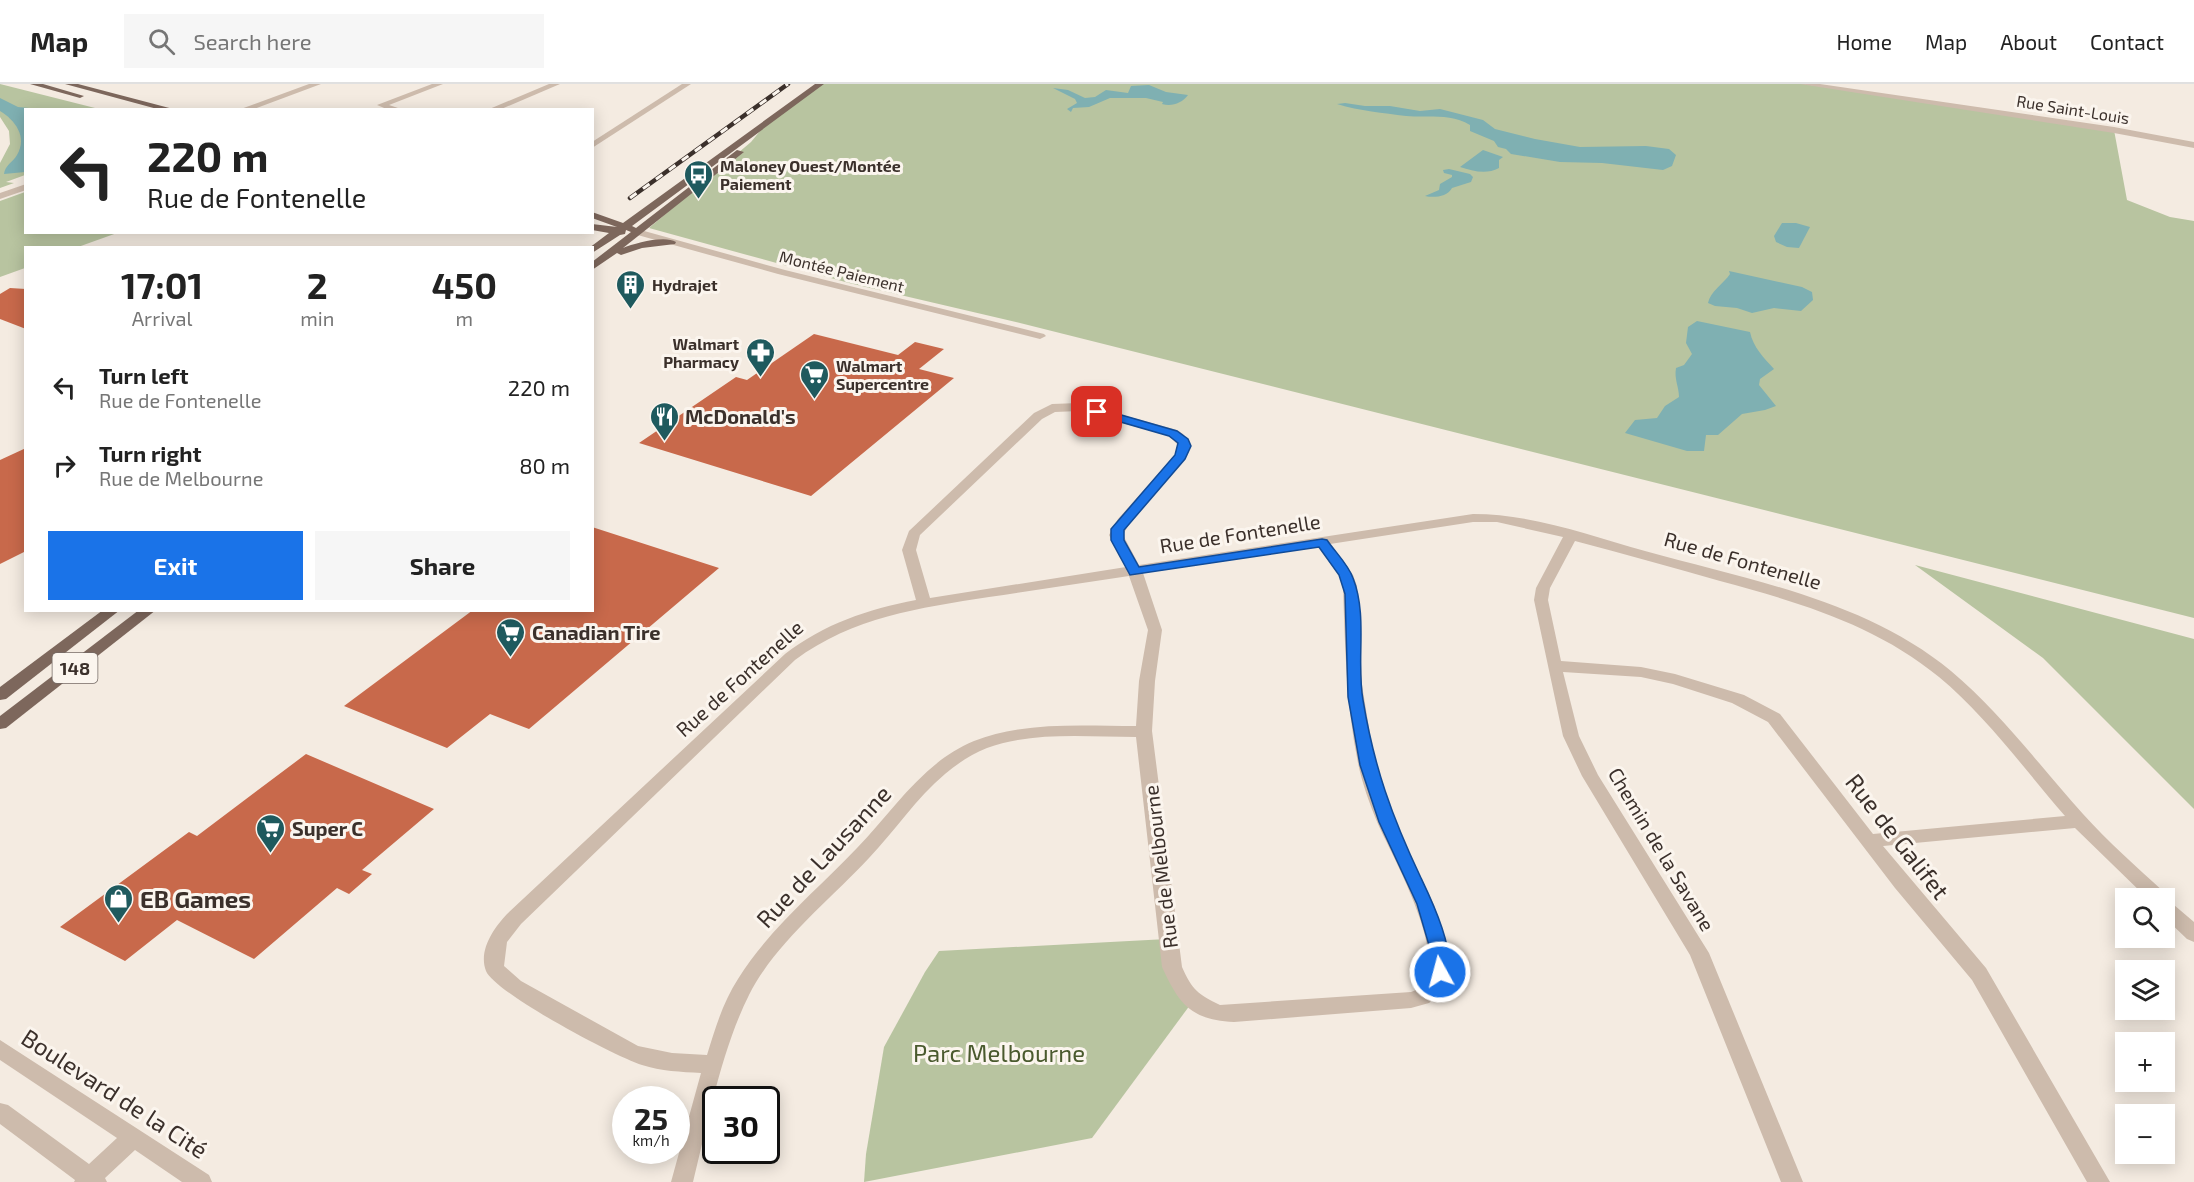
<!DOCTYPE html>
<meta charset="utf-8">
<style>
:root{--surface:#fff;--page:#f6f6f6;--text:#222;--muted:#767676;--line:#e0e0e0;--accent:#1a73e8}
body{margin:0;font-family:"Exo 2",sans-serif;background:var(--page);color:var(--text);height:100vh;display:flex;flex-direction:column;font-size:22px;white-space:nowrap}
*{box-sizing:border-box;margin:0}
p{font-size:20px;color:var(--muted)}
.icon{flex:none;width:33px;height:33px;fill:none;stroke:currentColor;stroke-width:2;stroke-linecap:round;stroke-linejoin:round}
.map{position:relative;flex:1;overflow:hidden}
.sheet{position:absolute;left:24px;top:162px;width:570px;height:366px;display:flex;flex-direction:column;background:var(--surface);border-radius:0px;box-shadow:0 3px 15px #0003}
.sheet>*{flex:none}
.top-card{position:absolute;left:24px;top:24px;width:570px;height:126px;border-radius:0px;box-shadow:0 3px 15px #0003;background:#fff;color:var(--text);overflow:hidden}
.controls{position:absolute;left:2115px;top:804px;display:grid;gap:12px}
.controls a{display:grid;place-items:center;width:60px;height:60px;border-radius:0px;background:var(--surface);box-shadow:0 3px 15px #0003;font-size:30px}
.speed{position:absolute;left:612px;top:1002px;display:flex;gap:12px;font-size:30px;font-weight:700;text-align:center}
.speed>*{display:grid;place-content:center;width:78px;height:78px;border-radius:50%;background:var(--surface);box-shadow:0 3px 15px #0003;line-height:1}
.speed small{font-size:15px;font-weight:400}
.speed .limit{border:3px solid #111;border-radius:9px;background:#fff;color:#111}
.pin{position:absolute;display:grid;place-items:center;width:51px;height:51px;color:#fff;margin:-26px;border-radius:12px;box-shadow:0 3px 9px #0006}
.me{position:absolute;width:66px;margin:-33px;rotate:353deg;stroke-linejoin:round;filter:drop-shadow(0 0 4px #0008)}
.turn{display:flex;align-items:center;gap:21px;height:126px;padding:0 24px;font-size:27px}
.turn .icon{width:78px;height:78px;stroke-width:2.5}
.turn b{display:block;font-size:42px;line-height:51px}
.eta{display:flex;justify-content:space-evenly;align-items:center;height:102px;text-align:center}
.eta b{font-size:36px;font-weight:700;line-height:42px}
.button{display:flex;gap:12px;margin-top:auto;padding:12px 24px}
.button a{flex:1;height:69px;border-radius:0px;background:var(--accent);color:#fff;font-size:24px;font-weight:700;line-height:69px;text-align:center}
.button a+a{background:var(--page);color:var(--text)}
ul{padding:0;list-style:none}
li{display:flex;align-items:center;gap:18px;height:78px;padding:0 24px}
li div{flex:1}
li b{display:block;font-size:22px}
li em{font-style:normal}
header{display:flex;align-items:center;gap:36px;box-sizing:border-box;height:84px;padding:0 30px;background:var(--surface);border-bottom:2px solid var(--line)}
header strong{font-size:28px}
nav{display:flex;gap:33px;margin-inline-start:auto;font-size:21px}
.search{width:420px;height:54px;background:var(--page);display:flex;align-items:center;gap:15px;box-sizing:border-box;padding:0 21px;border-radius:0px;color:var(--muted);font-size:22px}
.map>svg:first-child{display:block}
.green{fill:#b8c4a0}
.water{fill:#7fb0b2}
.building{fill:#c8694b}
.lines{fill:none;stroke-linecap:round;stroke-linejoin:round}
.minor{fill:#cdbbac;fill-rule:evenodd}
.major{fill:#7d675c;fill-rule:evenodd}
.rail-casing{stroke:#3b302b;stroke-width:4.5}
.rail{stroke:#fbf5ee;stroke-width:3;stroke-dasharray:8;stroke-linecap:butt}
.route{fill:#1a73e8;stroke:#114b97;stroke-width:1.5}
.labels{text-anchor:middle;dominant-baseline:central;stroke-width:6;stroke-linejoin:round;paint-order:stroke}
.far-street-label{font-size:16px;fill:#3b302b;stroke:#fbf5ee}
.far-poi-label{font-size:16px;font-weight:bold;fill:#3b302b;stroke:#fbf5ee;text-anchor:start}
.shield{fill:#fbf5ee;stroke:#756b66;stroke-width:1.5}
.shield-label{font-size:18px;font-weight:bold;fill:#3b302b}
.poi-label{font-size:20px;font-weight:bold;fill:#3b302b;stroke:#fbf5ee;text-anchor:start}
.street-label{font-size:20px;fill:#3b302b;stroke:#fbf5ee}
.near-street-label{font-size:24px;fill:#3b302b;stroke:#fbf5ee}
.near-poi-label{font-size:24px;font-weight:bold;fill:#3b302b;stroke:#fbf5ee;text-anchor:start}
.near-park-label{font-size:24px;fill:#4a5a2e;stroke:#fbf5ee}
</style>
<header>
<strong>Map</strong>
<div class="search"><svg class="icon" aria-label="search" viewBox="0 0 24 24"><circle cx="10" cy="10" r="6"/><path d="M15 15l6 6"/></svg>Search here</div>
<nav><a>Home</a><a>Map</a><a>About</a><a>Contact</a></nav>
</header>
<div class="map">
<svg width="2194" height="1098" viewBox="0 0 2194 1098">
<rect width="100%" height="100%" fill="#f4ebe1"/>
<!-- green -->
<g class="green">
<path d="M 0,0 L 99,25 L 26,26 L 25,91 L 6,98 L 14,99 L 0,104 L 0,79 L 10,60 L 9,47 L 0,33 Z"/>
<path d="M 820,0 L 1804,0 L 2114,46 L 2127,116 L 2170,133 L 2194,137 L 2194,534 L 1020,239 L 849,199 L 649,144 L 751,58 L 765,41 Z"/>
<path d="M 25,108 L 26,148 L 117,149 L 78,163 L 26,164 L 25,184 L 0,193 L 0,117 Z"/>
<path d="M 1915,481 L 2194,555 L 2194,725 L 2043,574 Z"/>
<path d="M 1167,855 L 1193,917 L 1092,1054 L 864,1098 L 866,1070 L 884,963 L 925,888 L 939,867 Z"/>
</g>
<!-- water -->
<g class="water">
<path d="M 1149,1 L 1166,8 L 1188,11 C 1182,19 1172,23 1162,20 L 1163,18 L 1146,14 L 1110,14 L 1089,23 L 1073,24 L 1071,28 L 1067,25 L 1077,19 L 1075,15 L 1053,4 L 1068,6 L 1085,14 L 1095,13 L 1106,6 L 1128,9 L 1131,2 Z"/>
<path d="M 0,14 L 18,23 L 40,25 L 26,26 L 25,88 L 4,90 C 5,81 13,78 17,71 C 28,53 15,36 0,27 Z"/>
<path d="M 1345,19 L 1365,22 L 1390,22 L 1420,27 L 1440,25 L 1483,36 L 1495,45 L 1535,55 L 1580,63 L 1646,62 L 1669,65 L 1676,71 L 1672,82 L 1663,86 L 1602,79 L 1560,78 L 1511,70 L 1506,65 L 1498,63 L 1494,57 L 1470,47 L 1470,41 C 1450,29 1428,34 1406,32 C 1383,29 1360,27 1337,20 Z"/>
<path d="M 1483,66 L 1503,73 L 1499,76 L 1499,84 C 1486,91 1473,87 1460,83 Z"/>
<path d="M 1449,85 L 1470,90 L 1473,93 L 1471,98 L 1452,104 C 1447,113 1434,114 1425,112 L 1439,106 L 1440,100 L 1452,93 L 1452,91 L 1444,89 L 1443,86 Z"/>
<path d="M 1782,139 L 1796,139 L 1810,143 L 1799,164 L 1787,163 L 1776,158 L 1774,152 Z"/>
<path d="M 1729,187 L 1802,203 L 1812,208 L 1813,216 L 1801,227 L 1774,224 L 1752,229 L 1737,224 L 1715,222 L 1708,219 C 1710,208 1724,199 1730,190 Z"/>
<path d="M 1697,237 L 1750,248 C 1753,263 1764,274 1774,285 L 1760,295 L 1759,301 L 1776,322 L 1765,326 L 1742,330 L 1718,351 L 1706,351 L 1704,367 L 1687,367 L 1625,349 L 1635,336 L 1657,334 L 1665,322 L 1679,313 C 1679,303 1674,295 1676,284 L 1684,281 L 1692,270 L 1686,259 L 1688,243 Z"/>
</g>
<!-- building -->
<g class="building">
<path d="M 10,204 L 26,205 L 26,245 L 0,235 L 0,210 Z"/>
<path d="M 814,250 L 898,271 L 915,258 L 944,265 L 919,285 L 954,294 L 811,412 L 639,359 L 736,293 L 747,296 Z"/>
<path d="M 26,364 L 26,467 L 0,480 L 0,376 Z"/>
<path d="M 592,443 L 719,484 L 529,645 L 490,630 L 447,664 L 344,622 L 473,526 L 592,526 Z"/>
<path d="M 306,670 L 434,725 L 362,786 L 372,790 L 349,810 L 337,804 L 254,875 L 177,836 L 125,877 L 60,843 L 189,748 L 197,752 Z"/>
</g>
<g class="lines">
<!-- minor -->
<g class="minor">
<path d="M 309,0 L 321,0 L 251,26 L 238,26 Z"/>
<path d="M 432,0 L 443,0 L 389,21 L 404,26 L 389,26 L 377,21 Z"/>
<path d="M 549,0 L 560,0 L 499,26 L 487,26 Z"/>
<path d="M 682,0 L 691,0 L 592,64 L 592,58 Z"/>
<path d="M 1800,0 L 1820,0 L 2114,43 L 2194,58 L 2194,64 L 2114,49 Z"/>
<path d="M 26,100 L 26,106 L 0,115 L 0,109 Z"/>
<path d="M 637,145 L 785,186 L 1044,250 L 1046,252 L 1040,255 L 778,190 L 634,150 L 634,146 Z"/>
<path d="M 1079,319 L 1177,346 L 1183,350 L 1191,362 L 1185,375 L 1129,440 L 1123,451 L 1139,481 L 1473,430 C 1532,430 1588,451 1645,467 C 1749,496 1865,516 1951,587 C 2000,628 2040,682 2083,730 C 2108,758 2137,783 2165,809 L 2167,815 L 2194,838 L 2194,858 L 2187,855 L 2164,833 L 2164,814 L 2147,814 L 2075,744 L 1883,762 L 1986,884 L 2110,1098 L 2087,1098 L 1972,896 L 1895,804 L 1768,638 L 1732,619 L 1673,600 L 1641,593 L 1563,588 L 1579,652 L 1598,691 L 1709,869 L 1803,1098 L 1781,1098 L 1690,871 L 1582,692 L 1563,652 L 1534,516 L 1536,504 L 1563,453 L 1497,438 L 1473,438 L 1330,460 L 1353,491 L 1357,502 L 1362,601 L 1375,681 L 1395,738 L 1434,821 L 1449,868 L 1450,888 L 1437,912 L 1429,919 L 1411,924 L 1234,938 C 1191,936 1179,920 1162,883 L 1136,653 C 1089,653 1033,647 987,664 C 972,670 958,679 945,690 C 916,714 895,747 869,774 C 830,816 775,859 749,911 C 721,967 708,1038 693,1098 L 671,1098 L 701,989 C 681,988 661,987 642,981 C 616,973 495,909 486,887 C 478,866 494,844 507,830 L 785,570 C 824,540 868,525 916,516 L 902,466 L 909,447 L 1034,329 L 1052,320 ZM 1079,327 L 1169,352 L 1179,362 L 1175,371 L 1118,435 L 1109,451 L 1126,483 L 930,514 L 916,466 L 920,451 L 1042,335 L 1055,328 ZM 1575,457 C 1624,470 1672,483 1720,497 C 1798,518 1876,541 1939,593 C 1986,632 2025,686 2065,732 L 1873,750 L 1780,630 L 1744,611 L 1675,590 L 1641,583 L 1561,577 L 1548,516 L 1550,504 ZM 1317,462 L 1339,491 L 1343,502 C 1345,562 1346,620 1358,679 C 1362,699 1370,721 1378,740 C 1390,768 1462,894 1411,908 L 1220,921 C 1198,910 1192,906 1182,883 L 1152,647 L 1155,597 L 1162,546 L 1143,489 ZM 1129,492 L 1148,546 L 1139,597 L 1136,642 C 1083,642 1024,637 974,657 C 923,678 894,726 857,764 C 817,806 769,845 738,895 C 723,918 715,945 707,971 L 672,969 L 638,962 L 521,897 L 504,882 L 507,858 L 521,840 L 795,576 C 853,533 919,524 989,513 C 1036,506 1082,499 1129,492 Z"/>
<path d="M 0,956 L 209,1091 L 212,1098 L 182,1098 L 135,1066 L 105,1094 L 107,1098 L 74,1098 L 75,1096 L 0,1040 L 0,1019 L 8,1021 L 89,1080 L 117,1054 L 0,976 Z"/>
</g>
<!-- major -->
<g class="major">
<path d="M 30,0 L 43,0 L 84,12 L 80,14 Z"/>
<path d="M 65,0 L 78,0 L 177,26 L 161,26 Z"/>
<path d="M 815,0 L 824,0 L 632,142 L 636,144 L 737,66 L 744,68 L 623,164 C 635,159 665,151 676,158 L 675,160 L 642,164 L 621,171 L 617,169 L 592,186 L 592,178 L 631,148 L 626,146 L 625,150 L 620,151 L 592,169 L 592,164 L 589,164 L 609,149 L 592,146 L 592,140 L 617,143 L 592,134 L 592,128 L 623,139 Z"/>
<path d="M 103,526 L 120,526 L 6,615 L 0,616 L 0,603 Z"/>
<path d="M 139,526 L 156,526 L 6,644 L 0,645 L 0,632 Z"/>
</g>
<defs>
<path id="rail" d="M 630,114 L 788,0"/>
</defs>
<!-- rail casing -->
<use href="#rail" class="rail-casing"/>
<!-- rail -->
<use href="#rail" class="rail"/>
</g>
<!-- route -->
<path class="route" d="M 1097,324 L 1177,347 L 1188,355 L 1191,362 L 1185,375 L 1124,446 L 1124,456 L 1139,483 L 1322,455 L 1327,456 C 1335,468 1348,480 1353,494 C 1368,532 1356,577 1363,616 C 1374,683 1392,733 1421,794 C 1431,815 1458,871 1446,893 L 1440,895 L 1434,893 L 1431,888 L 1431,868 L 1417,820 L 1379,738 L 1360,681 L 1348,613 L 1345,510 L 1339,491 L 1319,463 L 1130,491 L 1111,456 L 1111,445 L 1175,371 L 1178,359 L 1169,352 L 1093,330 L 1091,328 Z"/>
<!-- icons -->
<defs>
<symbol id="bus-pin" viewBox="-11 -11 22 30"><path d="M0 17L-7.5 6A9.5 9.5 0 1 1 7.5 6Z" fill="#1f5a5e" stroke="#fbf5ee"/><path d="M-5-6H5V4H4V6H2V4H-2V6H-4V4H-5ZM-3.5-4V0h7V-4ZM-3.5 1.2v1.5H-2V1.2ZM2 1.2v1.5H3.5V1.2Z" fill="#fff"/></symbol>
<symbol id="building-pin" viewBox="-11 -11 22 30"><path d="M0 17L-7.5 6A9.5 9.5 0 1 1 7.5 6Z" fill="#1f5a5e" stroke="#fbf5ee"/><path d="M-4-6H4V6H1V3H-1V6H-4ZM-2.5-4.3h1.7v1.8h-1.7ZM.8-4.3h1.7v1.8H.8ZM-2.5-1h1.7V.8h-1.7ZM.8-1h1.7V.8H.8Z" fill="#fff"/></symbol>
<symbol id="pharmacy-pin" viewBox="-11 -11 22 30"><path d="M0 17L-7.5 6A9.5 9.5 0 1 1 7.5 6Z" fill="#1f5a5e" stroke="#fbf5ee"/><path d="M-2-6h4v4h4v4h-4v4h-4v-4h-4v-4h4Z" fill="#fff"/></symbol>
<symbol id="supermarket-pin" viewBox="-11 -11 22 30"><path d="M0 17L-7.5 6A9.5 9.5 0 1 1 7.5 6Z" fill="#1f5a5e" stroke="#fbf5ee"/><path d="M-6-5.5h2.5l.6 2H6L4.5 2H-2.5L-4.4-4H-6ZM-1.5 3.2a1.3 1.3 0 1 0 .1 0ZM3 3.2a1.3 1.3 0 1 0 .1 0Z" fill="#fff"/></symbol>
<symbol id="restaurant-pin" viewBox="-11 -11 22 30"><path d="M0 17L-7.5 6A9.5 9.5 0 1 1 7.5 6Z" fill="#1f5a5e" stroke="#fbf5ee"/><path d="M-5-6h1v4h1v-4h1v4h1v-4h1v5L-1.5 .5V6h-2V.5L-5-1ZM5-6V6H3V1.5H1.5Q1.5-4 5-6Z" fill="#fff"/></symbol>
<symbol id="shop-pin" viewBox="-11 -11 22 30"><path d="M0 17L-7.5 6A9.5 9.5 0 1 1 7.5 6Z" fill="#1f5a5e" stroke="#fbf5ee"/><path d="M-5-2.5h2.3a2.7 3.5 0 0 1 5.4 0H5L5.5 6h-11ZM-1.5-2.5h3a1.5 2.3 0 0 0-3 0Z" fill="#fff"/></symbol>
</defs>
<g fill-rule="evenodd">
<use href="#bus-pin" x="682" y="74" width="33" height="45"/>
<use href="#building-pin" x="614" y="184" width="33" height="45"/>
<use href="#pharmacy-pin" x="744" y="252" width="33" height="45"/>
<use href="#supermarket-pin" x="798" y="274" width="33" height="45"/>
<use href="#restaurant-pin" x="648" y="316" width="33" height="45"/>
<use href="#supermarket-pin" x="494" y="532" width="33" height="45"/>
<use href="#supermarket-pin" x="254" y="728" width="33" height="45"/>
<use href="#shop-pin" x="102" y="798" width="33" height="45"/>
</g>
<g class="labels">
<!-- far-street labels -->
<g class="far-street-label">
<text transform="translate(2073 25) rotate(9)">Rue Saint-Louis</text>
<text transform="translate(842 187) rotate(14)">Montée Paiement</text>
</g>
<!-- far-poi labels -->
<g class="far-poi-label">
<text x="720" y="81">Maloney Ouest/Montée<tspan x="720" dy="18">Paiement</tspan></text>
<text x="652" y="200">Hydrajet</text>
<text x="739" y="259" text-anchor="end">Walmart<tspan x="739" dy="18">Pharmacy</tspan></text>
<text x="836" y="281">Walmart<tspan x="836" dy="18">Supercentre</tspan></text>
</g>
<!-- shield labels -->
<rect class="shield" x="52.5" y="569" width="45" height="30" rx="4.5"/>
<g class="shield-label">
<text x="75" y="584">148</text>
</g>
<!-- poi labels -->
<g class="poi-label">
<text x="685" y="332">McDonald's</text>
<text x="532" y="548">Canadian Tire</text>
<text x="292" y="744">Super C</text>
</g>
<!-- street labels -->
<g class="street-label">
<text transform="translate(1240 449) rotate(-9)">Rue de Fontenelle</text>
<text transform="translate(1743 476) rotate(16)">Rue de Fontenelle</text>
<text transform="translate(739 594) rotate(-42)">Rue de Fontenelle</text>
<text transform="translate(1662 765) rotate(59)">Chemin de la Savane</text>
<text transform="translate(1160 783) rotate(-97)">Rue de Melbourne</text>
</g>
<!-- near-street labels -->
<g class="near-street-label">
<text transform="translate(1898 752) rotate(52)">Rue de Galifet</text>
<text transform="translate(823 772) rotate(-47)">Rue de Lausanne</text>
<text transform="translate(115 1009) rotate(33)">Boulevard de la Cité</text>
</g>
<!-- near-poi labels -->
<g class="near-poi-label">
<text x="140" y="814">EB Games</text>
</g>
<!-- near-park labels -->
<g class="near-park-label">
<text x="999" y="968">Parc Melbourne</text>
</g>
</g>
</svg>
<div class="controls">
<a><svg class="icon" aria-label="search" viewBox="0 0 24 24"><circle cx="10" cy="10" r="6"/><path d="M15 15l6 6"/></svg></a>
<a><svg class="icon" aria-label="layers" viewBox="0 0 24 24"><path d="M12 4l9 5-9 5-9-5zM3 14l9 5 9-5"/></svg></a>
<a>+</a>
<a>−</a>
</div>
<div class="speed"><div>25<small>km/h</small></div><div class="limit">30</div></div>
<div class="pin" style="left:1097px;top:328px;background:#d93025"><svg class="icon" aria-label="arrive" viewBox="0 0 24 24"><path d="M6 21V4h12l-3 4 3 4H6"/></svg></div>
<svg class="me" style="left:1440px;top:888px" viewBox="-20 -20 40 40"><circle r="17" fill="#1a73e8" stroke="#fff" stroke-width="3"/><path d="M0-11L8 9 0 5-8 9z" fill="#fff"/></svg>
<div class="top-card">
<div class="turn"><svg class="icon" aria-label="left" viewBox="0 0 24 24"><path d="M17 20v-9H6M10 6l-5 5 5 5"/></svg><div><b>220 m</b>Rue de Fontenelle</div></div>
</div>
<section class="sheet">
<div class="eta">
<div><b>17:01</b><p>Arrival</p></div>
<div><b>2</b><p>min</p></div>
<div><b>450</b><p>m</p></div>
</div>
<ul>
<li><svg class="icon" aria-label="left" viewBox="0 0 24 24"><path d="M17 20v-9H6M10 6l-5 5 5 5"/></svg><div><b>Turn left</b><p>Rue de Fontenelle</p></div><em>220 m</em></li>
<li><svg class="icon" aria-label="right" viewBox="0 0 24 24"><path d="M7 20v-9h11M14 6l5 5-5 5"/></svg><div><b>Turn right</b><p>Rue de Melbourne</p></div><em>80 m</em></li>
</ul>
<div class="button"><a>Exit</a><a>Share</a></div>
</section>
</div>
